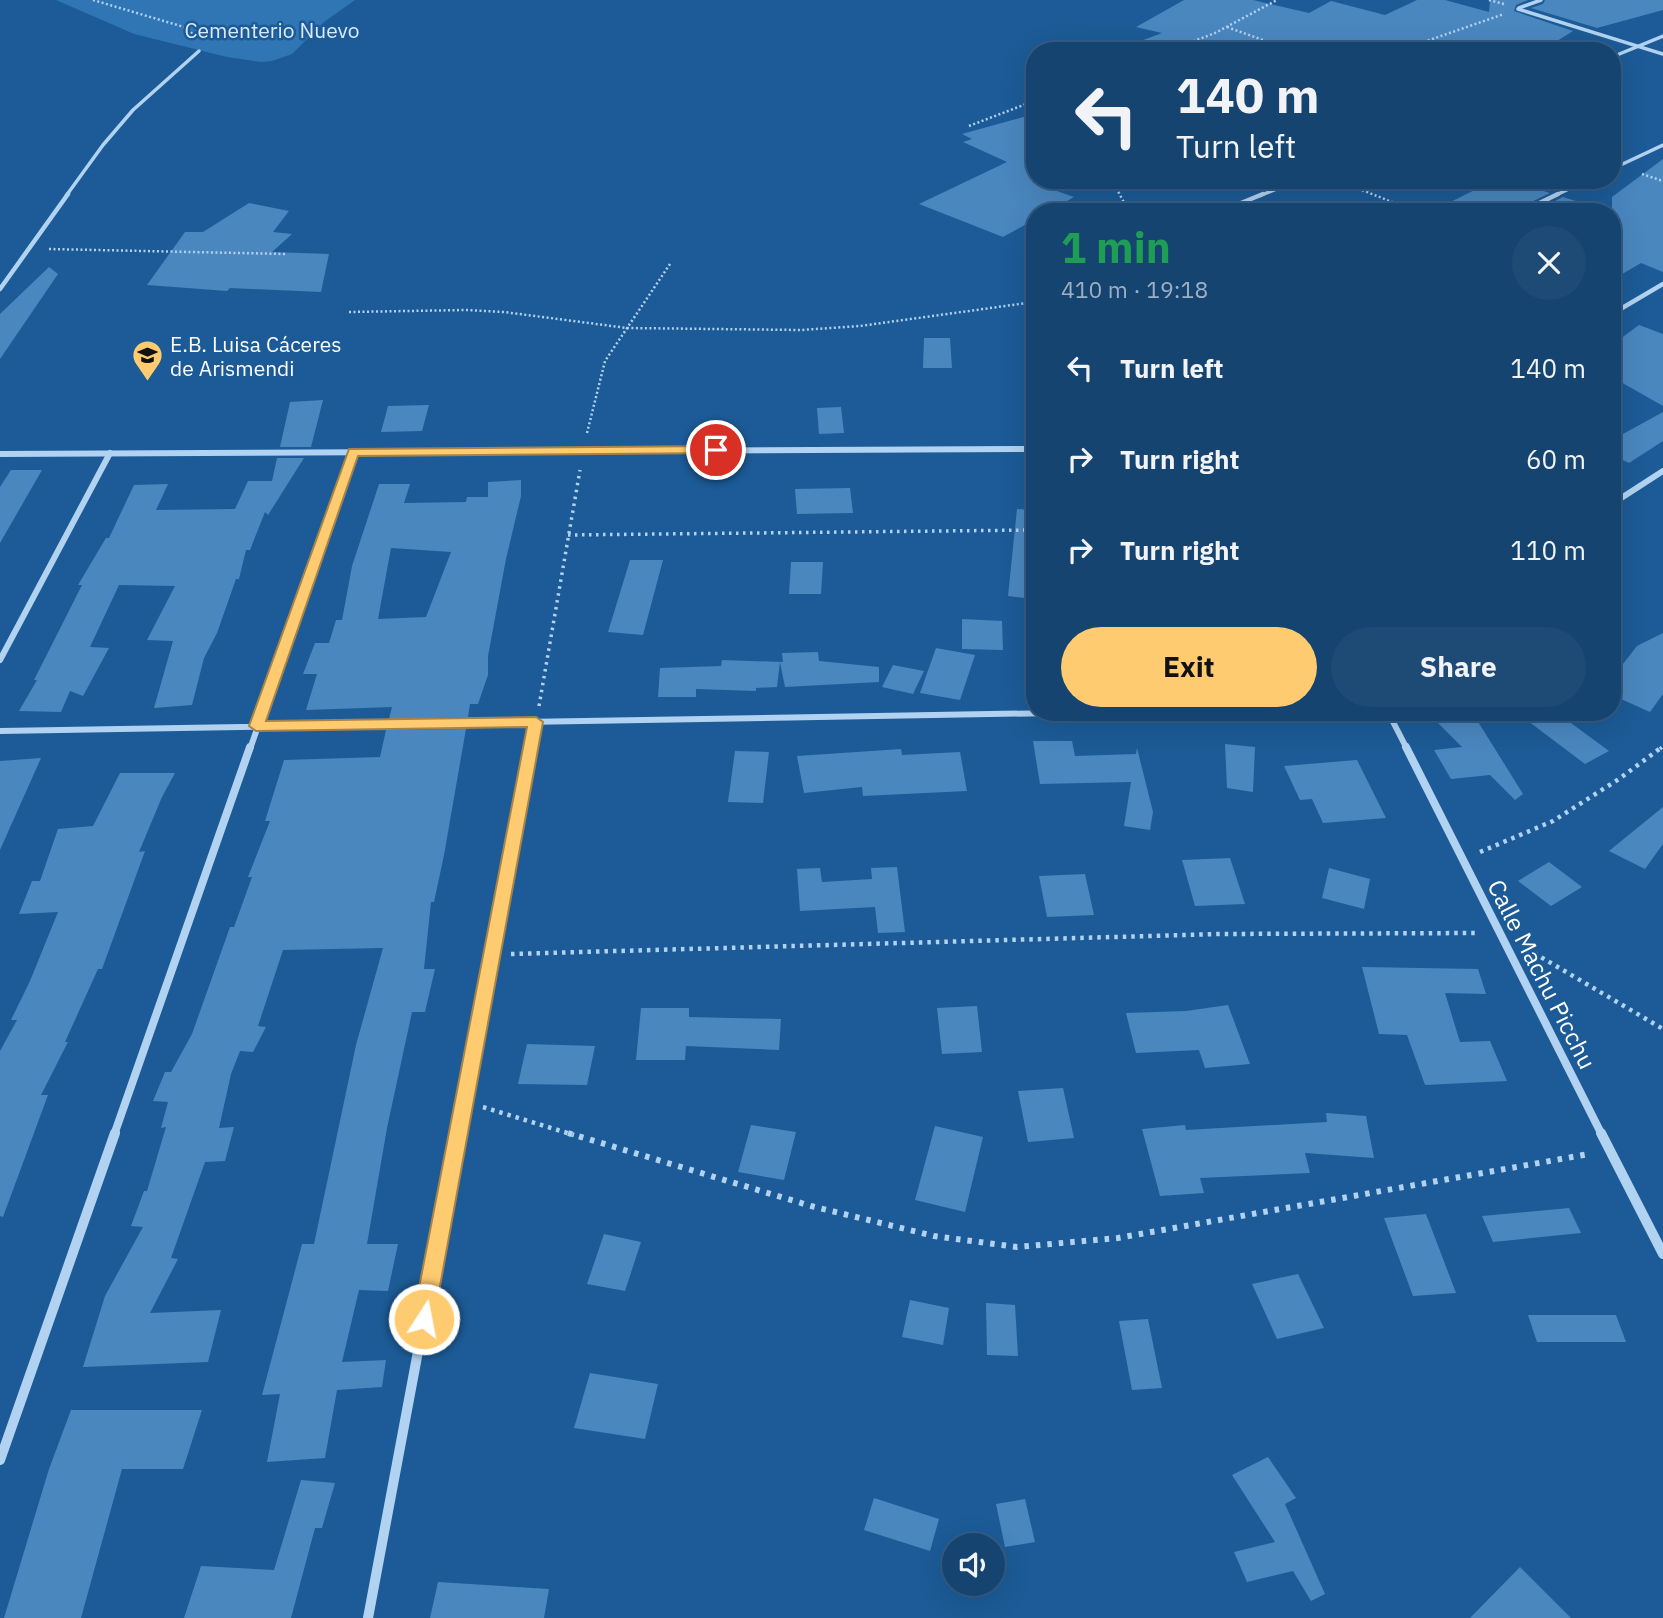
<!DOCTYPE html>
<meta charset="utf-8">
<style>
:root{--surface:#154471;--page:#1e4b76;--text:#f1f3f6;--muted:#9db0c3;--line:#345c84;--accent:#ffcb70}
body{margin:0;font-family:"IBM Plex Sans",sans-serif;background:var(--page);color:var(--text);height:100vh;display:flex;flex-direction:column;font-size:26px;white-space:nowrap}
*{box-sizing:border-box;margin:0}
p{font-size:23px;color:var(--muted)}
.icon{flex:none;width:38px;height:38px;fill:none;stroke:currentColor;stroke-width:2;stroke-linecap:round;stroke-linejoin:round}
.map{position:relative;flex:1;overflow:hidden}
.side{position:absolute;left:1026px;top:203px;width:595px;height:518px;display:flex;flex-direction:column;background:var(--surface);border-radius:28px;box-shadow:0 7px 28px #0002,0 0 0 2px var(--line)}
.side>*{flex:none}
.top-card{position:absolute;left:1026px;top:42px;width:595px;height:147px;border-radius:28px;box-shadow:0 7px 28px #0002,0 0 0 2px var(--line);background:#154471;color:var(--text);overflow:hidden}
.tools{position:absolute;left:942px;top:1533px;display:grid;gap:14px}
.tools a{display:grid;place-items:center;width:63px;height:63px;border-radius:50%;background:var(--surface);box-shadow:0 7px 28px #0002,0 0 0 2px var(--line);font-size:35px}
.pin{position:absolute;display:grid;place-items:center;width:60px;height:60px;color:#fff;margin:-30px;border:4px solid #fff;border-radius:50%;box-shadow:0 2px 7px #0007}
.me{position:absolute;width:77px;margin:-38px;rotate:11deg;stroke-linejoin:round;filter:drop-shadow(0 0 5px #0008)}
.turn{display:flex;align-items:center;gap:24px;height:147px;padding:0 35px;font-size:32px}
.turn .icon{width:91px;height:91px;stroke-width:2.5}
.turn b{display:block;font-size:49px;line-height:60px}
.round{display:grid;place-items:center;flex:none;width:74px;height:74px;border-radius:37px;background:var(--page)}
.head{display:flex;align-items:center;justify-content:space-between;height:119px;padding:0 35px}
h1{font-size:42px;font-weight:700;line-height:52px;color:#1e9e55}
.cta{display:flex;gap:14px;margin-top:auto;padding:14px 35px}
.cta a{flex:1;height:80px;border-radius:42px;background:var(--accent);color:#111;font-size:28px;font-weight:700;line-height:80px;text-align:center}
.cta a+a{background:var(--page);color:var(--text)}
ul{padding:0;list-style:none}
li{display:flex;align-items:center;gap:21px;height:91px;padding:0 35px}
li div{flex:1}
li b{display:block;font-size:26px}
li em{font-style:normal}
.map>svg:first-child{display:block}
.green{fill:#3075b4}
.building{fill:#4a87bf;fill-rule:evenodd}
.lines{fill:none;stroke-linecap:round;stroke-linejoin:round}
.path-far3{stroke:#b1d2f0;stroke-width:2.5;stroke-dasharray:2 2.5;stroke-linecap:butt}
.path-far2{stroke:#b1d2f0;stroke-width:3.5;stroke-dasharray:2.5 4.5;stroke-linecap:butt}
.path-far1{stroke:#b1d2f0;stroke-width:4.5;stroke-dasharray:3.5 5;stroke-linecap:butt}
.path{stroke:#b1d2f0;stroke-width:6;stroke-dasharray:4.5 7;stroke-linecap:butt}
.street-far4{stroke:#b1d2f0;stroke-width:3.5}
.street-far3{stroke:#b1d2f0;stroke-width:4.5}
.street-far2{stroke:#b1d2f0;stroke-width:6}
.street-far1{stroke:#b1d2f0;stroke-width:8}
.street{stroke:#b1d2f0;stroke-width:10}
.route{fill:#ffcb70;stroke:#a68449;stroke-width:2}
.labels{text-anchor:middle;dominant-baseline:central;stroke-width:5;stroke-linejoin:round;paint-order:stroke}
.far-park-label{font-size:21px;fill:#d8eafb;stroke:#1c5b97}
.far-poi-label{font-size:21px;fill:#fff;stroke:#1c5b97;text-anchor:start}
.street-label{font-size:24px;fill:#fff;stroke:#1c5b97}
</style>
<div class="map">
<svg width="1663" height="1618" viewBox="0 0 1663 1618">
<rect width="100%" height="100%" fill="#1c5b97"/>
<!-- green -->
<path class="green" d="M 56,0 L 355,0 L 324,22 L 292,54 L 272,61 L 261,62 L 227,57 L 134,34 Z"/>
<!-- building -->
<g class="building">
<path d="M 1184,0 L 1253,0 L 1309,13 L 1331,1 L 1385,15 L 1417,0 L 1445,0 L 1489,12 L 1490,0 L 1528,0 L 1516,5 L 1514,11 L 1573,31 L 1541,51 L 1123,51 L 1122,48 L 1162,33 L 1136,27 Z"/>
<path d="M 1545,0 L 1663,0 L 1663,10 L 1597,28 L 1531,8 L 1543,4 Z"/>
<path d="M 1034,114 L 1034,183 L 1074,197 L 1048,212 L 1034,212 L 1034,220 L 1003,237 L 919,204 L 1007,162 L 963,142 L 972,139 L 962,134 Z"/>
<path d="M 1663,159 L 1663,272 L 1641,263 L 1612,280 L 1612,197 Z"/>
<path d="M 1495,180 L 1509,180 L 1550,193 L 1519,208 L 1516,212 L 1430,212 Z"/>
<path d="M 1563,197 L 1592,206 L 1591,212 L 1533,212 Z"/>
<path d="M 249,203 L 289,211 L 273,232 L 292,234 L 272,252 L 329,254 L 321,292 L 230,288 L 227,291 L 147,285 L 185,232 L 203,232 Z"/>
<path d="M 49,267 L 58,274 L 0,359 L 0,314 Z"/>
<path d="M 1639,325 L 1663,334 L 1663,406 L 1612,377 L 1612,345 Z"/>
<path d="M 924,338 L 950,338 L 952,368 L 923,368 Z"/>
<path d="M 323,400 L 311,447 L 280,447 L 290,402 Z"/>
<path d="M 429,405 L 422,431 L 381,432 L 388,406 Z"/>
<path d="M 841,407 L 844,433 L 819,434 L 817,408 Z"/>
<path d="M 1663,412 L 1663,441 L 1629,463 L 1612,455 L 1612,440 Z"/>
<path d="M 277,458 L 304,458 L 268,515 L 265,512 L 250,550 L 246,550 L 239,579 L 236,579 L 217,633 L 204,658 L 192,705 L 154,708 L 173,641 L 147,640 L 175,586 L 119,585 L 90,647 L 109,648 L 83,696 L 70,691 L 61,712 L 19,711 L 37,680 L 34,680 L 82,585 L 78,585 L 106,538 L 109,538 L 134,485 L 168,484 L 156,510 L 235,509 L 248,481 L 272,481 Z"/>
<path d="M 11,470 L 42,470 L 0,543 L 0,487 Z"/>
<path d="M 521,480 L 521,496 L 506,559 L 488,656 L 488,675 L 478,704 L 470,704 L 468,717 L 389,719 L 392,707 L 306,710 L 317,674 L 303,674 L 315,643 L 329,643 L 336,620 L 342,620 L 352,566 L 379,484 L 410,484 L 404,503 L 466,502 L 467,497 L 488,497 L 488,482 ZM 391,548 L 451,552 L 426,617 L 378,619 Z"/>
<path d="M 850,488 L 853,513 L 797,514 L 795,489 Z"/>
<path d="M 1017,509 L 1034,510 L 1034,599 L 1008,596 Z"/>
<path d="M 630,560 L 663,560 L 643,635 L 608,632 Z"/>
<path d="M 791,562 L 823,562 L 821,594 L 789,594 Z"/>
<path d="M 962,619 L 1002,621 L 1003,650 L 962,649 Z"/>
<path d="M 1663,633 L 1663,694 L 1650,712 L 1612,695 L 1612,678 L 1637,646 Z"/>
<path d="M 936,648 L 975,655 L 960,700 L 920,693 Z"/>
<path d="M 818,652 L 819,661 L 879,667 L 879,682 L 785,687 L 780,662 L 777,687 L 756,688 L 756,691 L 696,689 L 696,697 L 658,697 L 660,668 L 721,666 L 722,660 L 783,662 L 782,653 Z"/>
<path d="M 893,665 L 924,671 L 913,694 L 882,687 Z"/>
<path d="M 1427,712 L 1472,712 L 1523,794 L 1515,800 L 1490,775 L 1451,779 L 1434,750 L 1462,747 Z"/>
<path d="M 1516,712 L 1556,712 L 1609,751 L 1585,764 Z"/>
<path d="M 466,729 L 444,855 L 434,902 L 431,902 L 424,969 L 435,969 L 425,1012 L 412,1012 L 387,1128 L 367,1244 L 398,1244 L 388,1291 L 359,1290 L 342,1362 L 386,1360 L 382,1387 L 337,1390 L 325,1458 L 267,1462 L 280,1394 L 262,1395 L 302,1244 L 314,1244 L 356,1045 L 383,948 L 283,950 L 258,1026 L 266,1027 L 253,1052 L 240,1051 L 231,1074 L 219,1128 L 234,1127 L 225,1161 L 205,1162 L 171,1258 L 178,1259 L 150,1313 L 221,1310 L 208,1362 L 83,1367 L 105,1296 L 143,1227 L 131,1226 L 144,1191 L 147,1191 L 166,1127 L 161,1128 L 168,1102 L 153,1101 L 165,1072 L 171,1072 L 192,1034 L 230,927 L 234,927 L 252,877 L 248,877 L 270,821 L 265,821 L 284,760 L 380,757 L 386,730 Z"/>
<path d="M 1033,741 L 1072,741 L 1075,756 L 1136,754 L 1137,748 L 1153,812 L 1150,830 L 1124,826 L 1131,782 L 1040,784 Z"/>
<path d="M 1225,744 L 1255,747 L 1253,792 L 1227,788 Z"/>
<path d="M 901,749 L 902,755 L 960,752 L 967,791 L 863,796 L 862,787 L 804,793 L 797,756 Z"/>
<path d="M 735,751 L 769,752 L 763,803 L 728,802 Z"/>
<path d="M 41,758 L 0,850 L 0,761 Z"/>
<path d="M 1357,760 L 1386,818 L 1323,823 L 1312,799 L 1300,800 L 1284,766 Z"/>
<path d="M 120,773 L 175,773 L 162,797 L 139,852 L 145,851 L 102,969 L 98,969 L 65,1042 L 68,1042 L 41,1095 L 48,1095 L 3,1217 L 0,1216 L 0,1051 L 17,1020 L 11,1020 L 30,981 L 58,912 L 19,914 L 32,881 L 40,881 L 58,829 L 93,826 Z"/>
<path d="M 1663,807 L 1663,844 L 1645,869 L 1609,851 Z"/>
<path d="M 1230,858 L 1245,904 L 1195,906 L 1182,860 Z"/>
<path d="M 1549,862 L 1582,887 L 1551,906 L 1518,881 Z"/>
<path d="M 897,867 L 905,932 L 878,933 L 875,907 L 800,911 L 797,869 L 820,868 L 822,882 L 872,879 L 871,868 Z"/>
<path d="M 1329,868 L 1370,879 L 1364,909 L 1322,898 Z"/>
<path d="M 1085,874 L 1094,915 L 1047,917 L 1039,876 Z"/>
<path d="M 1362,967 L 1478,969 L 1486,994 L 1445,993 L 1460,1042 L 1490,1041 L 1507,1081 L 1425,1085 L 1407,1035 L 1379,1034 Z"/>
<path d="M 1228,1005 L 1250,1064 L 1205,1068 L 1199,1050 L 1136,1053 L 1126,1013 L 1186,1011 Z"/>
<path d="M 977,1006 L 982,1052 L 942,1054 L 937,1008 Z"/>
<path d="M 641,1008 L 689,1008 L 689,1017 L 781,1019 L 779,1050 L 686,1046 L 685,1060 L 636,1060 Z"/>
<path d="M 527,1044 L 595,1046 L 587,1085 L 518,1084 Z"/>
<path d="M 1063,1088 L 1074,1138 L 1028,1142 L 1018,1091 Z"/>
<path d="M 1326,1113 L 1366,1116 L 1374,1158 L 1305,1153 L 1310,1173 L 1200,1178 L 1204,1193 L 1160,1196 L 1142,1129 L 1185,1125 L 1186,1130 L 1327,1122 Z"/>
<path d="M 751,1125 L 796,1132 L 784,1180 L 738,1172 Z"/>
<path d="M 935,1126 L 983,1137 L 965,1212 L 915,1200 Z"/>
<path d="M 1569,1208 L 1581,1233 L 1493,1242 L 1482,1216 Z"/>
<path d="M 1426,1214 L 1456,1293 L 1413,1296 L 1384,1218 Z"/>
<path d="M 604,1234 L 641,1242 L 625,1291 L 587,1284 Z"/>
<path d="M 1298,1274 L 1324,1328 L 1277,1339 L 1252,1284 Z"/>
<path d="M 910,1300 L 949,1308 L 943,1345 L 902,1337 Z"/>
<path d="M 986,1303 L 1015,1305 L 1018,1356 L 987,1355 Z"/>
<path d="M 1528,1315 L 1616,1315 L 1626,1342 L 1537,1342 Z"/>
<path d="M 1148,1319 L 1162,1388 L 1132,1390 L 1119,1321 Z"/>
<path d="M 590,1373 L 658,1384 L 645,1439 L 574,1428 Z"/>
<path d="M 71,1410 L 202,1410 L 183,1469 L 122,1469 L 81,1618 L 4,1618 L 49,1469 Z"/>
<path d="M 1268,1457 L 1296,1498 L 1285,1504 L 1325,1594 L 1311,1601 L 1293,1571 L 1247,1582 L 1234,1552 L 1275,1542 L 1232,1475 Z"/>
<path d="M 301,1480 L 335,1483 L 322,1528 L 315,1528 L 291,1618 L 184,1618 L 201,1566 L 274,1570 Z"/>
<path d="M 874,1498 L 939,1519 L 930,1551 L 864,1530 Z"/>
<path d="M 1025,1499 L 1035,1542 L 1005,1547 L 996,1504 Z"/>
<path d="M 1520,1567 L 1571,1618 L 1470,1618 Z"/>
<path d="M 438,1582 L 549,1589 L 544,1618 L 430,1618 Z"/>
</g>
<g class="lines">
<!-- path-far3 -->
<g class="path-far3">
<path d="M 93,0 L 184,27 L 194,35"/>
<path d="M 1489,0 L 1504,4"/>
<path d="M 1227,27 L 1293,51"/>
<path d="M 1168,51 L 1215,33 L 1277,0"/>
<path d="M 1398,51 L 1504,14"/>
<path d="M 969,126 L 1034,101"/>
<path d="M 1642,174 L 1663,181"/>
<path d="M 1112,180 L 1129,212"/>
<path d="M 1337,180 L 1417,212"/>
<path d="M 49,249 L 286,254"/>
<path d="M 349,312 L 466,310 L 504,312 L 627,328 L 801,330 L 860,326 L 1034,302"/>
<path d="M 587,433 L 605,361 L 670,264"/>
</g>
<!-- path-far2 -->
<g class="path-far2">
<path d="M 568,535 L 1034,530"/>
<path d="M 539,706 L 580,470"/>
<path d="M 1660,749 L 1663,746"/>
</g>
<!-- path-far1 -->
<g class="path-far1">
<path d="M 1480,852 L 1553,821 L 1619,779 L 1662,747"/>
<path d="M 1534,953 L 1663,1029"/>
<path d="M 511,954 L 1220,934 L 1478,933"/>
<path d="M 483,1107 L 574,1135"/>
</g>
<!-- path -->
<path class="path" d="M 568,1133 L 811,1206 L 934,1236 L 1017,1247 L 1118,1238 L 1589,1154"/>
<!-- street-far4 -->
<g class="street-far4">
<path d="M 1519,8 L 1541,0"/>
<path d="M 1518,9 L 1663,54"/>
<path d="M 1612,57 L 1663,36"/>
<path d="M 1612,169 L 1663,145"/>
<path d="M 66,196 L 103,145 L 133,110 L 199,51"/>
<path d="M 1259,196 L 1299,180"/>
<path d="M 1554,196 L 1588,180"/>
</g>
<!-- street-far3 -->
<g class="street-far3">
<path d="M 1219,212 L 1263,194"/>
<path d="M 1521,212 L 1558,194"/>
<path d="M 0,289 L 68,194"/>
<path d="M 1612,314 L 1663,284"/>
</g>
<!-- street-far2 -->
<g class="street-far2">
<path d="M 0,454 L 1034,449"/>
<path d="M 1612,504 L 1663,471"/>
<path d="M 0,660 L 110,453"/>
<path d="M 1388,712 L 1407,749"/>
<path d="M 0,731 L 1112,712"/>
<path d="M 250,749 L 354,452"/>
<path d="M 531,749 L 536,722"/>
</g>
<!-- street-far1 -->
<g class="street-far1">
<path d="M 1406,747 L 1602,1135"/>
<path d="M 114,1135 L 250,747"/>
<path d="M 459,1135 L 531,747"/>
</g>
<!-- street -->
<g class="street">
<path d="M 1601,1133 L 1663,1254"/>
<path d="M 0,1460 L 115,1133"/>
<path d="M 368,1618 L 459,1133"/>
</g>
</g>
<!-- route -->
<path class="route" d="M 716,446 L 722,450 L 720,453 L 358,456 L 266,721 L 536,717 L 543,722 L 434,1319 L 431,1326 L 424,1329 L 416,1326 L 413,1319 L 527,727 L 256,731 L 249,726 L 349,449 Z"/>
<!-- icons -->
<defs>
<symbol id="school-pin" viewBox="-11 -11 22 30"><path d="M0 17L-7.5 6A9.5 9.5 0 1 1 7.5 6Z" fill="#ffcb70" stroke="#1c5b97"/><path d="M0-5L7-2L0 1L-7-2ZM-4 1L0 2.5L4 1V4Q0 6-4 4Z" fill="#111"/></symbol>
</defs>
<g fill-rule="evenodd">
<use href="#school-pin" x="130" y="338" width="35" height="47"/>
</g>
<g class="labels">
<!-- far-park labels -->
<g class="far-park-label">
<text x="272" y="30">Cementerio Nuevo</text>
</g>
<!-- far-poi labels -->
<g class="far-poi-label">
<text x="170" y="344">E.B. Luisa Cáceres<tspan x="170" dy="24">de Arismendi</tspan></text>
</g>
<!-- street labels -->
<g class="street-label">
<text transform="translate(1542 974) rotate(63)">Calle Machu Picchu</text>
</g>
</g>
</svg>
<div class="tools">
<a><svg class="icon" aria-label="sound" viewBox="0 0 24 24"><path d="M4 9h4l5-4v14l-5-4H4zM17 9q2 3 0 6"/></svg></a>
</div>
<div class="pin" style="left:716px;top:450px;background:#d93025"><svg class="icon" aria-label="arrive" viewBox="0 0 24 24"><path d="M6 21V4h12l-3 4 3 4H6"/></svg></div>
<svg class="me" style="left:424px;top:1319px" viewBox="-20 -20 40 40"><circle r="17" fill="#ffcb70" stroke="#fff" stroke-width="3"/><path d="M0-11L8 9 0 5-8 9z" fill="#fff"/></svg>
<div class="top-card">
<div class="turn"><svg class="icon" aria-label="left" viewBox="0 0 24 24"><path d="M17 20v-9H6M10 6l-5 5 5 5"/></svg><div><b>140 m</b>Turn left</div></div>
</div>
<section class="side">
<div class="head"><div><h1>1 min</h1><p>410 m · 19:18</p></div><a class="round"><svg class="icon" aria-label="close" viewBox="0 0 24 24"><path d="M6 6l12 12M18 6L6 18"/></svg></a></div>
<ul>
<li><svg class="icon" aria-label="left" viewBox="0 0 24 24"><path d="M17 20v-9H6M10 6l-5 5 5 5"/></svg><div><b>Turn left</b></div><em>140 m</em></li>
<li><svg class="icon" aria-label="right" viewBox="0 0 24 24"><path d="M7 20v-9h11M14 6l5 5-5 5"/></svg><div><b>Turn right</b></div><em>60 m</em></li>
<li><svg class="icon" aria-label="right" viewBox="0 0 24 24"><path d="M7 20v-9h11M14 6l5 5-5 5"/></svg><div><b>Turn right</b></div><em>110 m</em></li>
</ul>
<div class="cta"><a>Exit</a><a>Share</a></div>
</section>
</div>
